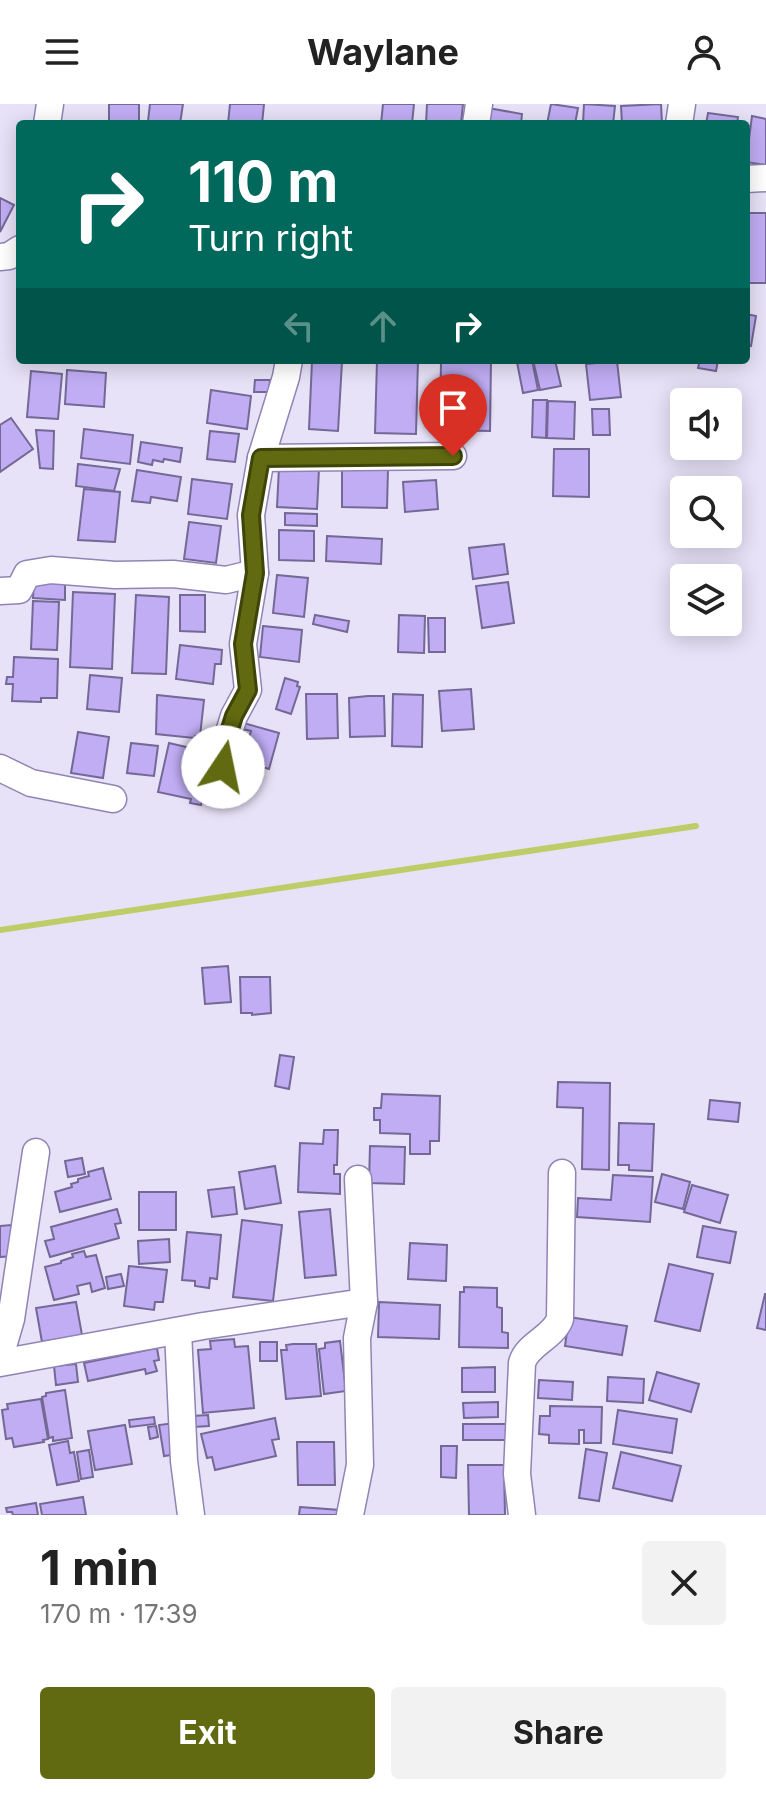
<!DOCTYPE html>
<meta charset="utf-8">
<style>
:root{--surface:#fff;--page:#f2f2f2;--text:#222;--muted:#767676;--accent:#616a10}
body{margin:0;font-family:Inter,sans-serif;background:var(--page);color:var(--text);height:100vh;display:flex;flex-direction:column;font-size:30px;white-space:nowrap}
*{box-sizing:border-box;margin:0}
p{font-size:26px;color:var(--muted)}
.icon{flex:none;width:44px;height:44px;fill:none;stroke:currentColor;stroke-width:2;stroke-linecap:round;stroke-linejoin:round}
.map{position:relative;height:1411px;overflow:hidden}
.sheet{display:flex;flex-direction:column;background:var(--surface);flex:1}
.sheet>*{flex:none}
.hud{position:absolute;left:16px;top:16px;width:734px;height:244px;border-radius:8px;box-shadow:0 4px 20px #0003;background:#00695c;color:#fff;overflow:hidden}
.fabs{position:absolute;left:670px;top:284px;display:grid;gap:16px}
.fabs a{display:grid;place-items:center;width:72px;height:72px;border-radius:8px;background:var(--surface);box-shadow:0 4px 20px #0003;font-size:40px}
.pin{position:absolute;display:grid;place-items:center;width:68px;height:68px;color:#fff;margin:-82px -34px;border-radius:50% 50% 50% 0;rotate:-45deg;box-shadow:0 0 8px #0007}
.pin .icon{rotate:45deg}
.me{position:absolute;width:88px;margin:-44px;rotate:11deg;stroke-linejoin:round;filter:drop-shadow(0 0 6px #0008)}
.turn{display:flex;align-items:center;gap:28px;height:168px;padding:0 40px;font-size:36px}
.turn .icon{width:104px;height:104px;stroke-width:2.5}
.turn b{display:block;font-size:56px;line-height:68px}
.lanes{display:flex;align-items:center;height:76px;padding:0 40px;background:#0003;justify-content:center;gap:40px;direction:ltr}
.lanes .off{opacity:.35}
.round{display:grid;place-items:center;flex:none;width:84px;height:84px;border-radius:8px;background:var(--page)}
.overview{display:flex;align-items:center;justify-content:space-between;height:136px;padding:0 40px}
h1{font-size:48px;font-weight:700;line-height:60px}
.cta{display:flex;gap:16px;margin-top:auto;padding:16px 40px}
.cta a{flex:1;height:92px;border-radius:8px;background:var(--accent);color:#fff;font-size:32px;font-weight:700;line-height:92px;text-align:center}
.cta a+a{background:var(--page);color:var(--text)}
header{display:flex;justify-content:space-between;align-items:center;height:104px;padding:0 40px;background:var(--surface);font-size:36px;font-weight:700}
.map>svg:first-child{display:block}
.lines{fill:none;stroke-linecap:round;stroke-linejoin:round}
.stream{stroke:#bfcd69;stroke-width:6}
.building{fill:#c0adf4;stroke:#746896;stroke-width:2}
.minor-casing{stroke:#9084b4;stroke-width:29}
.minor{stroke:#fff;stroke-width:26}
.route-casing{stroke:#3f450a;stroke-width:20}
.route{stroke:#616a10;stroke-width:14}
</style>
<header><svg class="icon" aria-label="menu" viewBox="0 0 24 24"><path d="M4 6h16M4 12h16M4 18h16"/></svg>Waylane<svg class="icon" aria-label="person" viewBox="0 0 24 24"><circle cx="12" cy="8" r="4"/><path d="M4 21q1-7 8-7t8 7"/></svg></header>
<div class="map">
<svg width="766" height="1411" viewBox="0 0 766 1411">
<rect width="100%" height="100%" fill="#e7e2f7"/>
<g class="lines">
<!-- stream -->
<path class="stream" d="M 0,826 L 696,722"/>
</g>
<!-- building -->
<g class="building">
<rect x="109" y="0" width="30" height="20"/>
<path d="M 150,0 L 183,0 L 180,20 L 148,17 Z"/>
<path d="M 230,0 L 264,0 L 262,20 L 228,20 Z"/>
<path d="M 383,0 L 414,0 L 412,20 L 381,20 Z"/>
<path d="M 427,0 L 463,0 L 461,20 L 426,20 Z"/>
<path d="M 551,0 L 578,4 L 575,20 L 547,20 Z"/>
<path d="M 584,0 L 615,2 L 613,20 L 583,20 Z"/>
<path d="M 661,0 L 662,20 L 622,20 L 621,2 Z"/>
<path d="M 488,4 L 522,10 L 521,20 L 486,20 Z"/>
<path d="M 708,9 L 738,13 L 737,20 L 706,20 Z"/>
<path d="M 752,12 L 766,15 L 766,61 L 746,58 Z"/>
<path d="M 0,94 L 14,101 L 0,128 Z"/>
<rect x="746" y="109" width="20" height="70"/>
<path d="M 746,210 L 756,212 L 751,242 L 746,241 Z"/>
<path d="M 377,256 L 418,256 L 416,330 L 375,329 Z"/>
<path d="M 441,256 L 491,256 L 490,327 L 440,326 Z"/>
<path d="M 532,256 L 538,286 L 523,289 L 517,258 Z"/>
<path d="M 533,256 L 555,256 L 561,282 L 540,286 Z"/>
<path d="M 700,256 L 718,256 L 716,267 L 698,264 Z"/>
<path d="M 312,257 L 342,258 L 338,327 L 309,325 Z"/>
<path d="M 617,257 L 621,293 L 590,296 L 586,260 Z"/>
<path d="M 67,266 L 106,269 L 104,303 L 65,300 Z"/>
<path d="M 31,267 L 62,270 L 58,315 L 27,313 Z"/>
<path d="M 255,276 L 270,276 L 269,288 L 254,288 Z"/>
<path d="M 211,286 L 251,292 L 247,325 L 207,319 Z"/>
<path d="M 533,296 L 547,296 L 546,334 L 532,333 Z"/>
<path d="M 548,297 L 575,298 L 574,335 L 547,334 Z"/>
<path d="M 592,305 L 609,305 L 610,331 L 593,331 Z"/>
<path d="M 11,314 L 33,345 L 0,368 L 0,321 Z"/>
<path d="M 84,325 L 133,331 L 130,360 L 81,354 Z"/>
<path d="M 36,326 L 54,327 L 53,365 L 40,364 Z"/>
<path d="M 210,327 L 239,330 L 235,358 L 207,355 Z"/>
<path d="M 141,338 L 182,344 L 180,358 L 164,355 L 163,358 L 153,356 L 152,361 L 138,358 Z"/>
<path d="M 554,345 L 589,345 L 589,393 L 553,392 Z"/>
<path d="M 78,360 L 120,365 L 114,387 L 76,382 Z"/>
<path d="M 279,363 L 319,365 L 317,405 L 277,403 Z"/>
<path d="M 342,364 L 388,365 L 387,404 L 342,403 Z"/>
<path d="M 137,366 L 181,373 L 177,397 L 151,393 L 150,399 L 132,397 Z"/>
<path d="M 192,375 L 232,380 L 227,415 L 188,410 Z"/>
<path d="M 436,376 L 438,405 L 405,408 L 403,378 Z"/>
<path d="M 84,385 L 120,388 L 115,438 L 78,436 Z"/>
<path d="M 285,409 L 317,410 L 317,422 L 285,421 Z"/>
<path d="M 189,418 L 221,422 L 216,459 L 184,455 Z"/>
<path d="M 279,426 L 314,427 L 314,457 L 279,456 Z"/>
<path d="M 327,432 L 382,435 L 381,460 L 326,457 Z"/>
<path d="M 504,440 L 508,470 L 473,475 L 469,444 Z"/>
<path d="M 277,471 L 308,474 L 304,513 L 273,509 Z"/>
<path d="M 34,475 L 65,477 L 65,496 L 33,494 Z"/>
<path d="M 508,478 L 514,519 L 482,524 L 476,482 Z"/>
<path d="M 73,488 L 115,490 L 112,565 L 70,563 Z"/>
<path d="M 136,491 L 169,493 L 166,570 L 132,569 Z"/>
<path d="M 180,491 L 205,491 L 205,528 L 180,527 Z"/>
<path d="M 33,497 L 59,498 L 57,546 L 31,545 Z"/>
<path d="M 315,511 L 349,517 L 347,528 L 313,520 Z"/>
<path d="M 399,511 L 425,512 L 424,549 L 398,548 Z"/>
<path d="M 428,514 L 445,514 L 445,548 L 429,548 Z"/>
<path d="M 263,522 L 302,526 L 299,558 L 260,553 Z"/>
<path d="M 180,541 L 222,546 L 221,560 L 215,560 L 213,580 L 176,575 Z"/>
<path d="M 14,553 L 58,555 L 57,594 L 41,594 L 41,598 L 12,597 L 13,580 L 6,580 L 7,573 L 13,573 Z"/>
<path d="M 90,571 L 122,574 L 119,608 L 87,605 Z"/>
<path d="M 285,574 L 298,578 L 297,582 L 300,583 L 291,610 L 276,605 Z"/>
<path d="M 471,585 L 474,625 L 442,627 L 439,587 Z"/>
<path d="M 306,590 L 337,590 L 338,634 L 307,635 Z"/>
<path d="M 393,590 L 423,591 L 422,643 L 392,642 Z"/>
<path d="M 157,591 L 204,596 L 200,632 L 195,632 L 194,634 L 156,630 Z"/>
<path d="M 368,592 L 384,592 L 385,632 L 350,633 L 349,594 Z"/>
<path d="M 240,618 L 279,629 L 269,665 L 242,657 L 251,627 L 238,624 Z"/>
<path d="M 78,628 L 109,633 L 103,674 L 71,669 Z"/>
<path d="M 131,639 L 158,642 L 154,672 L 127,669 Z"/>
<path d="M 169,639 L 212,649 L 201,701 L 190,699 L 191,695 L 158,688 Z"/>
<path d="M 228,862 L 231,898 L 205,900 L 202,864 Z"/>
<path d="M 240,873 L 270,873 L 271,909 L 252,911 L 252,909 L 241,909 Z"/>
<path d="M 280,951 L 294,953 L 289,985 L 275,982 Z"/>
<path d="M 558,978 L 610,979 L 609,1066 L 582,1065 L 583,1004 L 557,1003 Z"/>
<path d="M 382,990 L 440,992 L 439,1037 L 430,1037 L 430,1050 L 410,1050 L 410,1030 L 380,1029 L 380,1016 L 374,1016 L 374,1004 L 381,1004 Z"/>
<path d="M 710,996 L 740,999 L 738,1018 L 708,1015 Z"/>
<path d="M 619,1019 L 654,1020 L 652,1067 L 629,1066 L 629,1061 L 618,1061 Z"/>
<path d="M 324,1026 L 338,1026 L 337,1061 L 334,1061 L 334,1070 L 340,1070 L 340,1090 L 298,1088 L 300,1039 L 323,1040 Z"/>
<path d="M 370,1042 L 405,1043 L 404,1080 L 369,1079 Z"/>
<path d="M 82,1054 L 85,1070 L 68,1073 L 65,1057 Z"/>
<path d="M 275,1062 L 281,1099 L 245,1105 L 239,1068 Z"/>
<path d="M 103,1064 L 111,1095 L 60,1108 L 55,1088 L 72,1083 L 71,1080 L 78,1078 L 78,1075 L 89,1072 L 88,1068 Z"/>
<path d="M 662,1070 L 690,1078 L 683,1105 L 655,1098 Z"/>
<path d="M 613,1071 L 653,1073 L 650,1118 L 577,1113 L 578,1094 L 611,1096 Z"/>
<path d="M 692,1081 L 728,1091 L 720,1119 L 684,1108 Z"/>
<path d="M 234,1083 L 237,1110 L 212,1113 L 208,1086 Z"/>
<rect x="139" y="1088" width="37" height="38"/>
<path d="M 117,1105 L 121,1119 L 115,1120 L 119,1134 L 50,1153 L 45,1137 L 54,1135 L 51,1123 Z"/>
<path d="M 330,1105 L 336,1171 L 305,1174 L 299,1108 Z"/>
<path d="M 242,1116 L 282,1121 L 273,1197 L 233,1193 Z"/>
<path d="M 11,1121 L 14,1152 L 0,1153 L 0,1122 Z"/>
<path d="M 703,1122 L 736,1128 L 730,1159 L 697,1153 Z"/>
<path d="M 187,1128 L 221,1131 L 217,1175 L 210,1174 L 209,1184 L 195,1182 L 195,1177 L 182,1176 Z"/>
<path d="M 169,1135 L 170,1158 L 139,1160 L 138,1137 Z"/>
<path d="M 410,1139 L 447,1141 L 446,1177 L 408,1175 Z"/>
<path d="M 84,1147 L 86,1153 L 96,1151 L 105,1184 L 92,1188 L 90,1179 L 77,1182 L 79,1190 L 54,1196 L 45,1163 L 61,1159 L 61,1157 L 73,1153 L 72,1150 Z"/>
<path d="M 669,1160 L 713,1170 L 700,1227 L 655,1217 Z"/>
<path d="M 129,1162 L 167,1166 L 163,1198 L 155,1198 L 154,1206 L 124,1202 Z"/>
<path d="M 121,1170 L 124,1182 L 108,1185 L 106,1173 Z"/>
<path d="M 464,1183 L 497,1184 L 497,1203 L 502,1204 L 502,1228 L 508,1229 L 508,1244 L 459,1243 L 460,1188 L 464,1188 Z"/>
<path d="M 765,1190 L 766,1190 L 766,1226 L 757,1224 Z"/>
<path d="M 76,1198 L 82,1231 L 42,1238 L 36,1204 Z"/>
<path d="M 379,1198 L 440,1201 L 439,1235 L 378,1233 Z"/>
<path d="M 569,1213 L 627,1222 L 622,1251 L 565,1242 Z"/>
<path d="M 234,1235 L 235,1243 L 248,1242 L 254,1304 L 203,1309 L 198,1246 L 211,1245 L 210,1237 Z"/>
<path d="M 340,1237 L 346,1287 L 324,1290 L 319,1245 L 325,1244 L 325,1239 Z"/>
<rect x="260" y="1238" width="17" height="19"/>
<path d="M 293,1240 L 316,1240 L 321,1292 L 286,1295 L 281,1246 L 287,1246 L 286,1241 Z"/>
<path d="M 157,1244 L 159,1256 L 154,1257 L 157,1267 L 146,1270 L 145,1265 L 88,1277 L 84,1259 Z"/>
<path d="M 76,1260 L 78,1278 L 56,1281 L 54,1262 Z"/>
<path d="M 495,1263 L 495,1288 L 462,1288 L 462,1264 Z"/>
<path d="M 657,1268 L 699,1280 L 691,1308 L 649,1296 Z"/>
<path d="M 608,1273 L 644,1275 L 643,1299 L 607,1297 Z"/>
<path d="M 539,1276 L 573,1278 L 572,1296 L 538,1294 Z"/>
<path d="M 65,1286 L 72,1334 L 53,1337 L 53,1333 L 49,1334 L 42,1293 L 46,1292 L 46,1289 Z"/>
<path d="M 41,1295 L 48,1335 L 43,1336 L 44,1338 L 14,1343 L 12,1334 L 6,1335 L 2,1306 L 8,1305 L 7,1300 Z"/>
<path d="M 498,1298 L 498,1313 L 464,1314 L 463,1299 Z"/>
<path d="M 550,1302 L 602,1303 L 601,1339 L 584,1339 L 584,1326 L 579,1326 L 579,1340 L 549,1339 L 549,1331 L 539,1330 L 540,1312 L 550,1312 Z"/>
<path d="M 618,1306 L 677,1315 L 672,1349 L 613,1340 Z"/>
<path d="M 208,1311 L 209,1322 L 193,1323 L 192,1312 Z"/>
<path d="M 154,1313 L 155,1320 L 130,1323 L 129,1316 Z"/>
<path d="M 275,1314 L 279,1335 L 272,1336 L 276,1352 L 215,1366 L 212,1353 L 207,1354 L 201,1330 Z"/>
<path d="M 174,1319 L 178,1350 L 164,1352 L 159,1321 Z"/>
<rect x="463" y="1320" width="47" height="16"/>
<path d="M 125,1321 L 132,1360 L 95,1366 L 88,1327 Z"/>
<path d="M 156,1322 L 158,1333 L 150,1335 L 148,1323 Z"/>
<path d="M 68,1337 L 70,1349 L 74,1348 L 79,1377 L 57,1381 L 49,1341 Z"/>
<path d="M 297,1338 L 334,1338 L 335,1381 L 298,1381 Z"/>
<path d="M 441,1342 L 457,1342 L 456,1374 L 441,1373 Z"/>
<path d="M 586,1345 L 607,1349 L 599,1397 L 579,1394 Z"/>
<path d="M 89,1346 L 93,1373 L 81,1375 L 77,1348 Z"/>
<path d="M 621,1348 L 681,1362 L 672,1397 L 613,1384 Z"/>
<path d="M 468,1361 L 504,1361 L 505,1411 L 469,1411 Z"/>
<path d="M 83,1393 L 86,1411 L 42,1411 L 40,1400 Z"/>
<path d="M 36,1399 L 38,1411 L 13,1411 L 12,1408 L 7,1408 L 6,1404 Z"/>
<path d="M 300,1403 L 340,1406 L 340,1411 L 299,1411 Z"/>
</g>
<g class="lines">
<defs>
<g id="minor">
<path d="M 47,20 L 50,0"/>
<path d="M 476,20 L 479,0"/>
<path d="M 679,20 L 682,0"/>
<path d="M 746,75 L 766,74"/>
<path d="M 0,153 L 9,152 L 20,145"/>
<path d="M 261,354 L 453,352"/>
<path d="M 0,487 L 19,486 L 27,470 L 51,466 L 115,471 L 173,470 L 226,476 L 255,469"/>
<path d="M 223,663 L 226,638 L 234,612 L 248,586 L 243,540 L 255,469 L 251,411 L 261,354 L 286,273 L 289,256"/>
<path d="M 0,664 L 31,679 L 113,695"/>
<path d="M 178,1227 L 184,1357 L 191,1411"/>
<path d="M 0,1253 L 11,1215 L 36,1048"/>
<path d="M 0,1259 L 203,1222 L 364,1198"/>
<path d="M 350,1411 L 360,1361 L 357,1234 L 364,1198 L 358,1075"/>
<path d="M 522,1411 L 517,1370 L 522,1259 C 527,1240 553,1234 560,1215 L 562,1069"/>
</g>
</defs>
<!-- minor casing -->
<use href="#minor" class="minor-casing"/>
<!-- minor -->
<use href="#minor" class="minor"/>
</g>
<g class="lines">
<defs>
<path id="route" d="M 223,663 L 226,638 L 234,612 L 248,586 L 243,540 L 255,469 L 251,411 L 261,354 L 453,352"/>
</defs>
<!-- route casing -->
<use href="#route" class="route-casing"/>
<!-- route -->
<use href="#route" class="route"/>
</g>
</svg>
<div class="fabs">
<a><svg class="icon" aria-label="sound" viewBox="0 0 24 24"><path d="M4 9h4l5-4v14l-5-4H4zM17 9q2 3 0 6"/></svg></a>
<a><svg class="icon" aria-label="search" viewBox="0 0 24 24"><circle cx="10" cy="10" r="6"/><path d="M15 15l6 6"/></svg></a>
<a><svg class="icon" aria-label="layers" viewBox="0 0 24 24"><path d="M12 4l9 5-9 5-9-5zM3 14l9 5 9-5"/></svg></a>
</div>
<div class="pin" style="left:453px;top:352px;background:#d93025"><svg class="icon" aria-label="arrive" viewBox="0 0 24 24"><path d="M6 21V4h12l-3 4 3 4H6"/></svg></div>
<svg class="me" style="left:223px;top:663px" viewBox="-20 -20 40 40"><circle r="19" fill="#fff"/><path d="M0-13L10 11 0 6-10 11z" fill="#616a10"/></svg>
<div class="hud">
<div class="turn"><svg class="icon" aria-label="right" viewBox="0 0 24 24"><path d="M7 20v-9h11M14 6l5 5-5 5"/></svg><div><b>110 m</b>Turn right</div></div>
<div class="lanes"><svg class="icon off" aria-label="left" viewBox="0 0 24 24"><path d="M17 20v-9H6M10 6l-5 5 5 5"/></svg><svg class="icon off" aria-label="ahead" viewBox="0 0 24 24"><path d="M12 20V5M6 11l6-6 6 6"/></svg><svg class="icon" aria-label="right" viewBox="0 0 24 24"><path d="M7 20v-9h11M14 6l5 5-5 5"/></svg></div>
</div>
</div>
<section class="sheet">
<div class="overview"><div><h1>1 min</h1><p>170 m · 17:39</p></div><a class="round"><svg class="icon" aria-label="close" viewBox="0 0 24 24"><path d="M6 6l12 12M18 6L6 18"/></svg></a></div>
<div class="cta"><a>Exit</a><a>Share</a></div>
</section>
